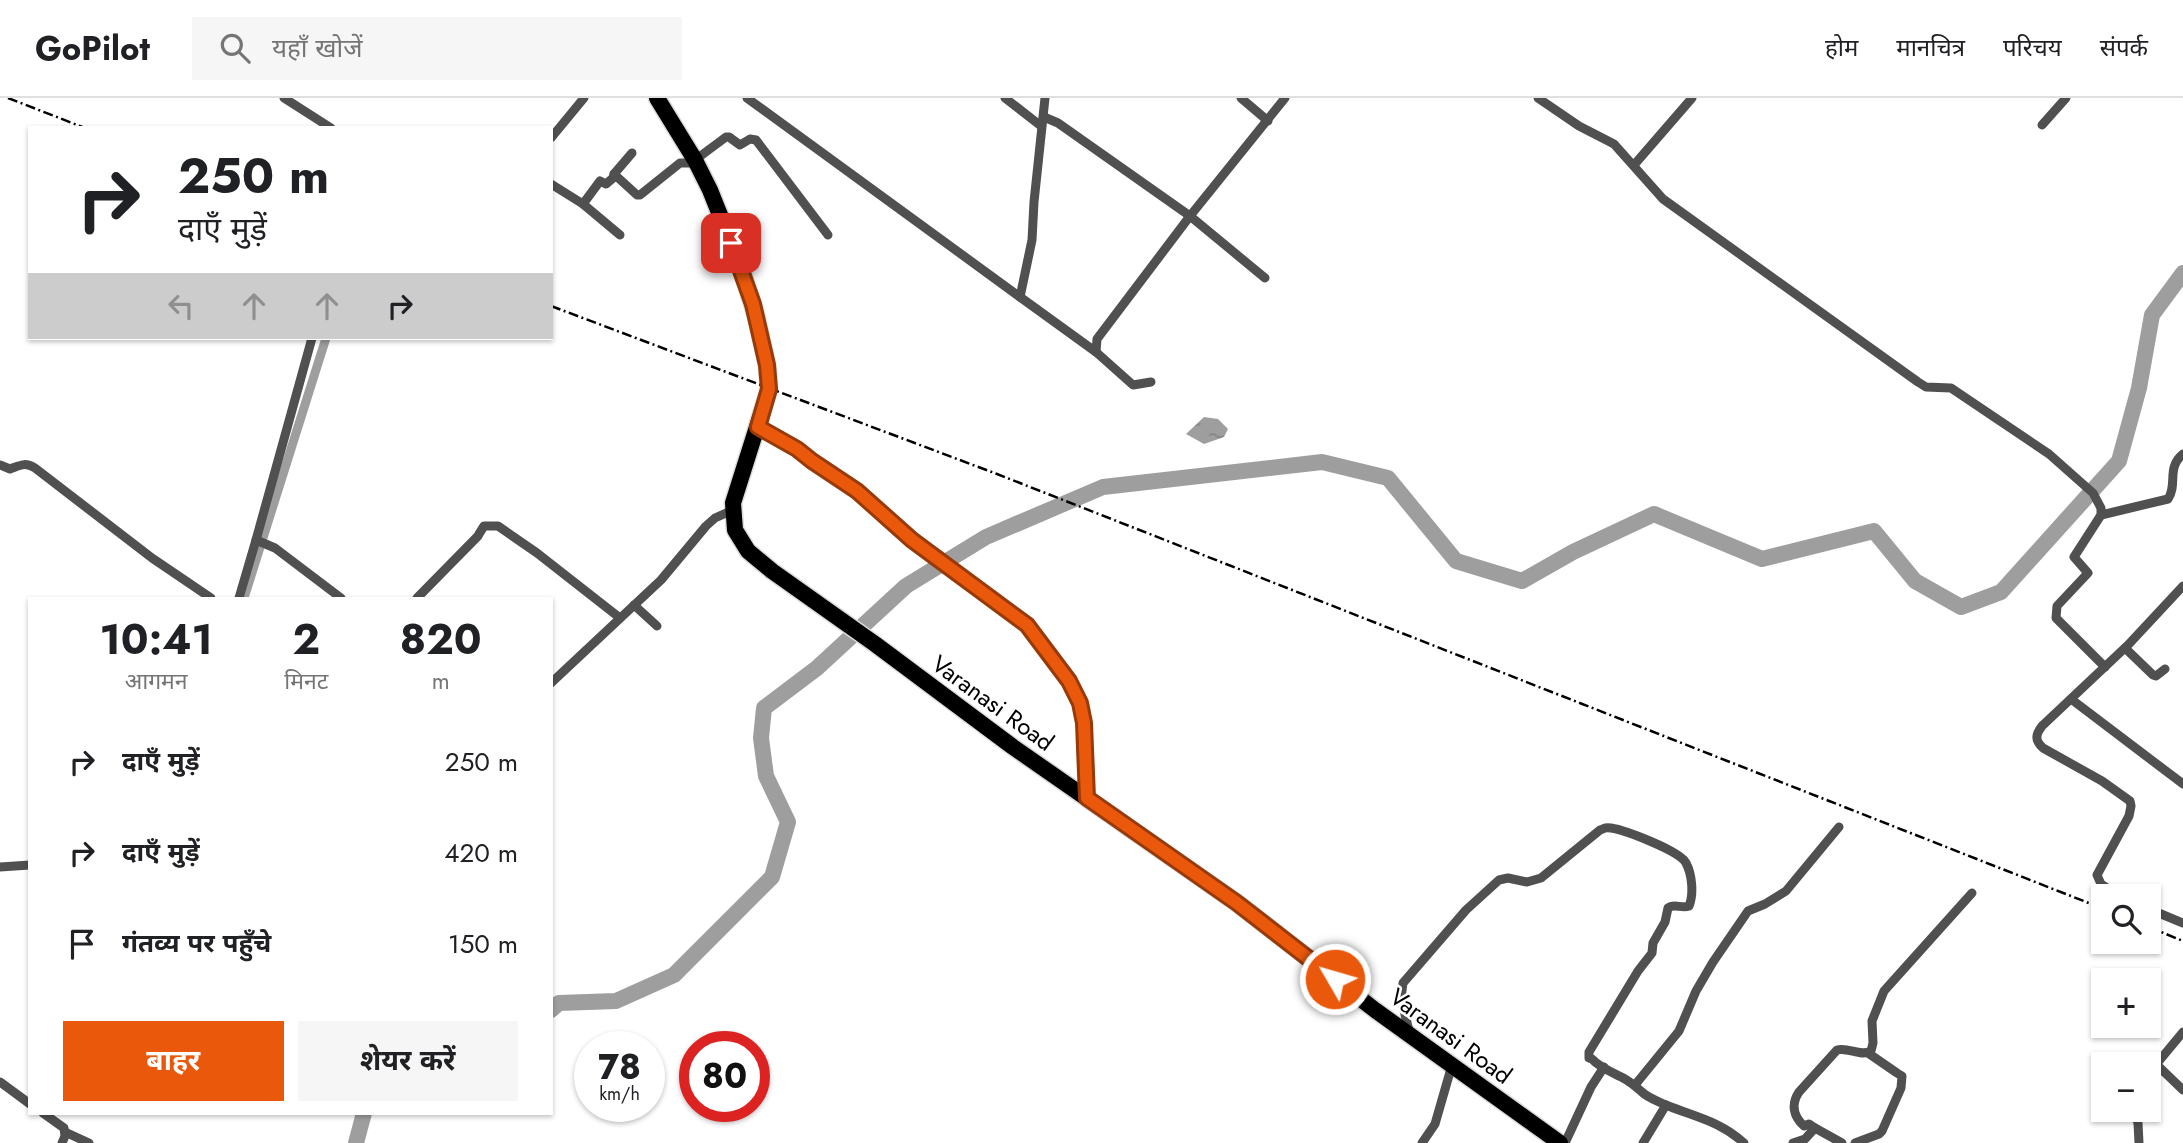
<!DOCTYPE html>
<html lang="hi">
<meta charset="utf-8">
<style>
:root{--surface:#fff;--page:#f6f6f6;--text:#202124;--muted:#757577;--line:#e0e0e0;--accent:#ea580c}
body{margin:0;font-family:Jost,"Noto Sans Devanagari",sans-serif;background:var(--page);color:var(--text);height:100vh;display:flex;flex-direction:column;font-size:26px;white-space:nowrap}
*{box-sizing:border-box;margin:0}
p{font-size:23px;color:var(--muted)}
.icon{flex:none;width:38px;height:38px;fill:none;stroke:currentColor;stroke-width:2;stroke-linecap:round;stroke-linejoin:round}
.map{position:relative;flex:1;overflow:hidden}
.drawer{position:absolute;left:28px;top:499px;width:525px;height:518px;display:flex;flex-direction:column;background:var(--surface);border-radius:0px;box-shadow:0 2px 5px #0004}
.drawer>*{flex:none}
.top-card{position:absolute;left:28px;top:28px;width:525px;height:214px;border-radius:0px;box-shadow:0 2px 5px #0004;background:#fff;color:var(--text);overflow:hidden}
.fabs{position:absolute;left:2091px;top:786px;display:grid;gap:14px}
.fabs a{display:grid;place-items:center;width:70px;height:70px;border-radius:0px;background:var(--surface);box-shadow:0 2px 5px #0004;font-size:35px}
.speed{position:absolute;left:574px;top:933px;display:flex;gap:14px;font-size:35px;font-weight:700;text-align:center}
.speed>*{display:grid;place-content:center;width:91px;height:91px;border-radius:50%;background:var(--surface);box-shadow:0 2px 5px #0004;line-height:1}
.speed small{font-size:18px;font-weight:400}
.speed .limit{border:10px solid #d22;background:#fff;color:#111}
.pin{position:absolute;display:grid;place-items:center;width:60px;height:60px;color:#fff;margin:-30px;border-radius:14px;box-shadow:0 4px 10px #0006}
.me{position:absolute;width:77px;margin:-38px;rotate:308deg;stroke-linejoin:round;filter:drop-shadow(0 0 5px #0008)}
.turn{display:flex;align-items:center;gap:24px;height:147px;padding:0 35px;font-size:32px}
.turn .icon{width:91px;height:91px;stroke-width:2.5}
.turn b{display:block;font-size:49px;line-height:60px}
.lanes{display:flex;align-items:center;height:66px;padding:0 35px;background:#0003;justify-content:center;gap:35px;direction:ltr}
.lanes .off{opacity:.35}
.eta{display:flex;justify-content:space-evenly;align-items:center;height:119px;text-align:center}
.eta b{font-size:42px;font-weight:700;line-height:49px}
.action{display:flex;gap:14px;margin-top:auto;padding:14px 35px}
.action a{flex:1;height:80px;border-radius:0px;background:var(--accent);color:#fff;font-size:28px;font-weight:700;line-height:80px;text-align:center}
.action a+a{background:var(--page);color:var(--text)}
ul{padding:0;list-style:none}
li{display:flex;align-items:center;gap:21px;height:91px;padding:0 35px}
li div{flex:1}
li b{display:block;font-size:26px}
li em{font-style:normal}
header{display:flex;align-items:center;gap:42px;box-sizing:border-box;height:98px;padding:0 35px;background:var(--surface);border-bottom:2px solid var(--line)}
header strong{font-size:33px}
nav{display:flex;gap:38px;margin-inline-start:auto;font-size:24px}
.search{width:490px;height:63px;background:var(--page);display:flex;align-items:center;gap:18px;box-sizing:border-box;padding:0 24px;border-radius:0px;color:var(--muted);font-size:26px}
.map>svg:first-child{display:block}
.water{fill:url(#water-ripples)}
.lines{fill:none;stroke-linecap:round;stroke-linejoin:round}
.canal{stroke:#9e9e9e;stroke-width:9}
.river{stroke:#9e9e9e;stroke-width:16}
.highway-casing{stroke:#dbdbdb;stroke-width:19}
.street{stroke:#505050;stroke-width:9}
.highway{stroke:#000;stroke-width:16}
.rail{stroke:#000;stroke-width:2.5;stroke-dasharray:10 3.5 2 3.5;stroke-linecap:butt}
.route-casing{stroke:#983908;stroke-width:18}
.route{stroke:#ea580c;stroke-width:12}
.labels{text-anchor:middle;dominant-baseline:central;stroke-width:5;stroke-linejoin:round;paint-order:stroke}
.street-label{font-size:24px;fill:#000;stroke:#fff}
</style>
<header>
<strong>GoPilot</strong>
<div class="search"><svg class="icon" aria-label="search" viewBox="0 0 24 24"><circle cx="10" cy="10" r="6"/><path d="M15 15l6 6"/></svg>यहाँ खोजें</div>
<nav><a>होम</a><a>मानचित्र</a><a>परिचय</a><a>संपर्क</a></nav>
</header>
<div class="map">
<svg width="2183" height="1045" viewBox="0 0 2183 1045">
<defs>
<pattern id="water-ripples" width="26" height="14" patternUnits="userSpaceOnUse" patternTransform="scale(1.75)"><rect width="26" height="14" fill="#9e9e9e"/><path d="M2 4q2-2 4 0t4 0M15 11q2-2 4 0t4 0" fill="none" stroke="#868686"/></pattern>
</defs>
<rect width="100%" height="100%" fill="#fff"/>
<!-- water -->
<path class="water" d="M 1204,319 L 1218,321 L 1228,331 L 1224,339 L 1204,346 L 1186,336 Z"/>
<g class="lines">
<!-- canal -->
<path class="canal" d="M 244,500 L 326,240"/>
<!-- river -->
<g class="river">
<path d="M 551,912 L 559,905 L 616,903 L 674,877 L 772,779 L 788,724 L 766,678 L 761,640 L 764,610 L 817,570 L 906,488 L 986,439 L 1103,389 L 1322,364 L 1388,380 L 1456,463 L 1522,483 L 1573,454 L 1654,416 L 1762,461 L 1874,433 L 1915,483 L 1961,509 L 2001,494 L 2119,363 L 2139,290 L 2152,217 L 2183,175"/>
<path d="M 356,1045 L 364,1015"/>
</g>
<defs>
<path id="highway" d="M 657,0 L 695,62 L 710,92 L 740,167 L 756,218 L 767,267 L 769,291 L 733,405 L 735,432 L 748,453 L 772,473 L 875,546 L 1013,649 L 1237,805 L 1375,912 L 1560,1045"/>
</defs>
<!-- highway casing -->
<use href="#highway" class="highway-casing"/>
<!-- street -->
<g class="street">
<path d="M 284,0 L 331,30"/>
<path d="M 747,0 L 1020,199 L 1032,142 L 1034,104 L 1045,0"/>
<path d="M 1005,0 L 1041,28"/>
<path d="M 1241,0 L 1268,23"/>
<path d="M 1538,0 L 1579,28 L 1614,46 L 1663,101 L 1918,284 L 1926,289 L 1951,290 L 2049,356 L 2093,395 L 2101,410 L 2101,417 L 2074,459 L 2088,475 L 2057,508 L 2056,520 L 2105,569"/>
<path d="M 1044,19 L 1058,25 L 1190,118 L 1265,180"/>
<path d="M 2042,27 L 2066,0"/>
<path d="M 551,40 L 584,0"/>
<path d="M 695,62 L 726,39 L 729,39 L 740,47 L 750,41 L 756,42 L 828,137"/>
<path d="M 1634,67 L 1692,0"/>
<path d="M 614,76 L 637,97 L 640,97 L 680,65 L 696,65"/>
<path d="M 551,86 L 583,106 L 620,137"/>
<path d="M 583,106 L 600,83 L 606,86 L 613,80 L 614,76 L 632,55"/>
<path d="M 1020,199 L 1096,254 L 1097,241 L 1190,118 L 1285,0"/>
<path d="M 1096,254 L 1133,287 L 1151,284"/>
<path d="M 758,329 L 797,351 L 812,363 L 857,393 L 912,442 L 1026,527 L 1068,583 L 1080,605 L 1084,625 L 1087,700"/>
<path d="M 0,367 L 10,371 C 21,367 25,364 35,370 L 152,460 L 211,500"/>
<path d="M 2101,417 L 2168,401 C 2178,386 2166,370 2183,356"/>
<path d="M 479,436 L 484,428 L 498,428 L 537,455 L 620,520"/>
<path d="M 256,442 L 312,240"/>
<path d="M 239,500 L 256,442 L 275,450 L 341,500"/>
<path d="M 417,500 L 478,438"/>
<path d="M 634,507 L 657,528"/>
<path d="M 2125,550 L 2153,577 L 2156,578 L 2165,571"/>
<path d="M 551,585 L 661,482 L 706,428 L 715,420 L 733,412"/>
<path d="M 2071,601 L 2183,686"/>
<path d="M 0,769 L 30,767"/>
<path d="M 2119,798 L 2101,786 L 2097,777 L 2129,718 L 2131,708 L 2130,703 L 2102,683 L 2043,650 C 2034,642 2036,636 2042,628 L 2128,547 L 2183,488"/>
<path d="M 2149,811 L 2183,825"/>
<path d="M 1410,937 L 1401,900 L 1403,885 L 1466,812 L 1499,782 L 1508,780 L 1527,784 L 1541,780 L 1600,732 C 1606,730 1604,729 1611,730 C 1625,732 1680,753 1686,765 C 1692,776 1694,796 1689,808 C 1682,811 1674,805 1668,810 L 1665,824 L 1653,845 L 1652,855 L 1638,873 L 1589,954 L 1589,960 L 1592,961 C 1600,970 1614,975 1625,981 C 1632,985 1636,989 1642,994 C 1648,1000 1658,1003 1666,1007 C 1695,1019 1720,1023 1744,1045"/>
<path d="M 2156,966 L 2183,992"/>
<path d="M 2149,975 L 2183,934"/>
<path d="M 0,984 L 30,1006"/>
<path d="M 1635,987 L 1679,933 L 1696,893 L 1713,864 L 1748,813 L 1765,806 L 1786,793 L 1839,729"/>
<path d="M 2133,1012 L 2138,1025 L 2139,1045"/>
<path d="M 43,1015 L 64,1030 L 65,1038 L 62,1045"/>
<path d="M 1815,1030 L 1842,1045"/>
<path d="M 65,1034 L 89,1045"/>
<path d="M 1422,1045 L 1435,1026 L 1452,967"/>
<path d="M 1565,1045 L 1591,989 L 1604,969"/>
<path d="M 1643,1045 L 1666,1007"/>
<path d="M 1793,1045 L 1805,1041 L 1815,1030 L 1809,1026 L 1804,1028 C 1793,1018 1791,1006 1799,994 L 1837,952 C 1849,949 1860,959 1871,953 L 1873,945 L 1872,923 L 1884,893 L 1972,795"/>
<path d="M 1855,1045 L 1879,1036 L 1882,1033 L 1901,990 L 1902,978 L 1897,975 L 1868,955"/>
</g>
<!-- highway -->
<use href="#highway" class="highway"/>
<!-- rail -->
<g class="rail">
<path d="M 8,0 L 85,30"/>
<path d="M 551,208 L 997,376 L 2104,811"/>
<path d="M 2149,829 L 2183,843"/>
</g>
</g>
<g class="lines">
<defs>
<path id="route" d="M 731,145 L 753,206 L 767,267 L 769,291 L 758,329 L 797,351 L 812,363 L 857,393 L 912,442 L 1027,527 L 1069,583 L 1080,605 L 1084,625 L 1087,700 L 1237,805 L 1335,881"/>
</defs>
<!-- route casing -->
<use href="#route" class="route-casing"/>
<!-- route -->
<use href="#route" class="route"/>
</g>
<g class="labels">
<!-- street labels -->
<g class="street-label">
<text transform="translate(993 605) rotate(36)">Varanasi Road</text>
<text transform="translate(1451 938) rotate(36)">Varanasi Road</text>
</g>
</g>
</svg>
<div class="fabs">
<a><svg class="icon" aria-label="search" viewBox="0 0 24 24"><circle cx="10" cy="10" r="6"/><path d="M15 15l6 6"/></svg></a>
<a>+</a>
<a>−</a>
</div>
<div class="speed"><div>78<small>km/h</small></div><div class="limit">80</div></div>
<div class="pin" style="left:731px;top:145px;background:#d93025"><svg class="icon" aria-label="arrive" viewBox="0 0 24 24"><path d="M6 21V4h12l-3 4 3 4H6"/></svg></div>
<svg class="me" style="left:1335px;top:881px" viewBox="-20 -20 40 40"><circle r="17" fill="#ea580c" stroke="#fff" stroke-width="3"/><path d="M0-11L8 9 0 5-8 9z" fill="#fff"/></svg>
<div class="top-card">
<div class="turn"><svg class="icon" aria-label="right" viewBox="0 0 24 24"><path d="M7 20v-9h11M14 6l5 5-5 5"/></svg><div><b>250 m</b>दाएँ मुड़ें</div></div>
<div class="lanes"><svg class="icon off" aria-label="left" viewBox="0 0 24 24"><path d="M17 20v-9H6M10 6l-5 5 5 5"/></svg><svg class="icon off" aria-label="ahead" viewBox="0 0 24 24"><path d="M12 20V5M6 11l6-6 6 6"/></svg><svg class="icon off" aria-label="ahead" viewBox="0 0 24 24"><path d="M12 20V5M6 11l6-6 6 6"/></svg><svg class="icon" aria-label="right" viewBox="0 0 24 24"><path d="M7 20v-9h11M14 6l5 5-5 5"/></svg></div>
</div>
<section class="drawer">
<div class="eta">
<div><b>10:41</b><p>आगमन</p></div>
<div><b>2</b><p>मिनट</p></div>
<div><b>820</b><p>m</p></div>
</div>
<ul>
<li><svg class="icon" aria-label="right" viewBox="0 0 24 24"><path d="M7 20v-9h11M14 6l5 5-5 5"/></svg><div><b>दाएँ मुड़ें</b></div><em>250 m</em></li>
<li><svg class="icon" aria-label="right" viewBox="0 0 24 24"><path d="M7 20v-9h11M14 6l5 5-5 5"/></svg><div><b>दाएँ मुड़ें</b></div><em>420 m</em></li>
<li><svg class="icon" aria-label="arrive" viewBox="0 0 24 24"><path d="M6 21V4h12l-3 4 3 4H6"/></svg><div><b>गंतव्य पर पहुँचे</b></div><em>150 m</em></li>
</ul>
<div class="action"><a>बाहर</a><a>शेयर करें</a></div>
</section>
</div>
